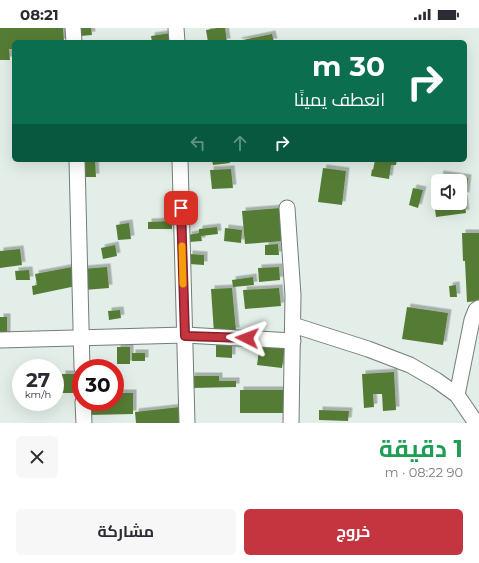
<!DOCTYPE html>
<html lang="ar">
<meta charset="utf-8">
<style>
:root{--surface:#fff;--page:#f7f7f7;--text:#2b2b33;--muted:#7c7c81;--accent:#c53540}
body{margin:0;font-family:Montserrat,Cairo,sans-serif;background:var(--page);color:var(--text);direction:rtl;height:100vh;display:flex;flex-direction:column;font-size:15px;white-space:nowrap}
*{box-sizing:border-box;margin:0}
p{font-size:13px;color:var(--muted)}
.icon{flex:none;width:22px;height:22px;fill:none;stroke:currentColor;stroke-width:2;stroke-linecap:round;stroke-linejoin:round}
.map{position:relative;height:395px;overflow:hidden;direction:ltr}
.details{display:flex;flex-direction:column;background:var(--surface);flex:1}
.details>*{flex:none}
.top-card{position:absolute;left:12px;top:12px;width:455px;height:122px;border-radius:6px;box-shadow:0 4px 16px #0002;direction:rtl;background:#0b6e4f;color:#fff;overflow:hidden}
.tools{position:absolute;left:431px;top:146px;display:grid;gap:8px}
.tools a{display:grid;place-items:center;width:36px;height:36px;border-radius:6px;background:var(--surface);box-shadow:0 4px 16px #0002;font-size:20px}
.speed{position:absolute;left:12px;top:331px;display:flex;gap:8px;font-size:20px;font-weight:700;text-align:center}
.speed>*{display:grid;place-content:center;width:52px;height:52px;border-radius:50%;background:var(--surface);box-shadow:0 4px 16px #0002;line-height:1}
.speed small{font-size:10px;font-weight:400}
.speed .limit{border:6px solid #d22;background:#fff;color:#111}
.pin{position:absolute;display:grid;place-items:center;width:34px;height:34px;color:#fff;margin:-17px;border-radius:8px;box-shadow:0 2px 6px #0006}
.me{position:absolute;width:44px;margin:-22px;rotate:273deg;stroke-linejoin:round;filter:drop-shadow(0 0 3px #0008)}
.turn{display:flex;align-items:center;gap:14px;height:84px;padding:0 16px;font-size:18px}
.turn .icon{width:52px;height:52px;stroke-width:2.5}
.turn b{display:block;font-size:28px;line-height:34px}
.lanes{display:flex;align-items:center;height:38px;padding:0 16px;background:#0003;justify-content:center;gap:20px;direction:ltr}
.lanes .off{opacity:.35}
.round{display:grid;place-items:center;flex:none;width:42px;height:42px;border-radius:6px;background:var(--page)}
.overview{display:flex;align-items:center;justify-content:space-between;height:68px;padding:0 16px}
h1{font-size:24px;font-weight:700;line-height:30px;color:#1e9e55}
.button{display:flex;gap:8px;margin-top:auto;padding:8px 16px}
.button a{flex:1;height:46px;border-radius:6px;background:var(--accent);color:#fff;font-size:16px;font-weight:700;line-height:46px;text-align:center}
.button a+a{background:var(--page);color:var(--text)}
.status{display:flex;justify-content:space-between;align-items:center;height:28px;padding:0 20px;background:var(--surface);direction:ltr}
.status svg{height:11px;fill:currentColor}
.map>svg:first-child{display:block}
.building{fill:#547c34;filter:url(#shadow)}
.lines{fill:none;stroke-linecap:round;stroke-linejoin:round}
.street-casing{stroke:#737e78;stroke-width:17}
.street{stroke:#fff;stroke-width:15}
.route-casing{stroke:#80222a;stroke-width:10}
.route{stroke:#c53540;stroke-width:7}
.slow{stroke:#f59e0b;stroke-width:7}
</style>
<div class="status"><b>08:21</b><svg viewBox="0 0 49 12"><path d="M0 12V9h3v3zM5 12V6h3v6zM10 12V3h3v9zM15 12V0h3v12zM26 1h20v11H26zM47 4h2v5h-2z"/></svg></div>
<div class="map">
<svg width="479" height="395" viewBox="0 0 479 395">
<defs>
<filter id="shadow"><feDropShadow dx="3.5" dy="-3.5" stdDeviation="0" flood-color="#0004"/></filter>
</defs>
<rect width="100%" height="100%" fill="#e2eee7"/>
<!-- building -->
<g class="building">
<path d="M 0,0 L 63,0 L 64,14 L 14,14 L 14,21 L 9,21 L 10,32 L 0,32 Z"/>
<path d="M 79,0 L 91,0 L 92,7 L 80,8 Z"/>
<path d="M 217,0 L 225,0 L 227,14 L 208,14 L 206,2 Z"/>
<path d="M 171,5 L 172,14 L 152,14 L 151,8 Z"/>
<path d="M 272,6 L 274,14 L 238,14 L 238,13 Z"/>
<path d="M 81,132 L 95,132 L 96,149 L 82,149 Z"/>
<path d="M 212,132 L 229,132 L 230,135 L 213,137 Z"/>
<path d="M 375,132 L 397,132 L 396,137 L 391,137 L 389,151 L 371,148 L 372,141 L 373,142 Z"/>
<path d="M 323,140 L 346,143 L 342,177 L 318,174 Z"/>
<path d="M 231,141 L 233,160 L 212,161 L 210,142 Z"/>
<path d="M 440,146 L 468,150 L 466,168 L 460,167 L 460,153 L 439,153 Z"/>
<path d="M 413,160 L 423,162 L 418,180 L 409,177 Z"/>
<path d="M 460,170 L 464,170 L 466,185 L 436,189 L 434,174 L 460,175 Z"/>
<path d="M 280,180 L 283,213 L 245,216 L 242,183 Z"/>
<path d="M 172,193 L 172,201 L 148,201 L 148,194 Z"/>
<path d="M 129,195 L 131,211 L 118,212 L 116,197 Z"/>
<path d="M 217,199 L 218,206 L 201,208 L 202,213 L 189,214 L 188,207 L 199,205 L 199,201 Z"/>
<path d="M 225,200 L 242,202 L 241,215 L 224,213 Z"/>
<path d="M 462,205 L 479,205 L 479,273 L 467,274 L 465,233 L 463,233 Z"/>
<path d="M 278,216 L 279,227 L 265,227 L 265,217 Z"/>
<path d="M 115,217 L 117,228 L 103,231 L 101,220 Z"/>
<path d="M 20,221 L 22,237 L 0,240 L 0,223 Z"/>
<path d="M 189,226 L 204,227 L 204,237 L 189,236 Z"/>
<path d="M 72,239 L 76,258 L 33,267 L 32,258 L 37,257 L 35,246 Z"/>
<path d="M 107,239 L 109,260 L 84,262 L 83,241 Z"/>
<path d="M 279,239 L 280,252 L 259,254 L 258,240 Z"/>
<path d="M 29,242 L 30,252 L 16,252 L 15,243 Z"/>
<path d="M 253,249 L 254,257 L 233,259 L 232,252 Z"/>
<path d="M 456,257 L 457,269 L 450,269 L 449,258 Z"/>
<path d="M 232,260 L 236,303 L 214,305 L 211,261 Z"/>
<path d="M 279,260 L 281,278 L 245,281 L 243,262 Z"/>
<path d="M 407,279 L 448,285 L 443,317 L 402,311 Z"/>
<path d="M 120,282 L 121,290 L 109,292 L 108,283 Z"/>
<rect x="0" y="289" width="7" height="23"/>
<path d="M 216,315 L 232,315 L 232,330 L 216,329 Z"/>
<path d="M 260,315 L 285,318 L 282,340 L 257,337 Z"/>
<rect x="117" y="319" width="13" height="17"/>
<rect x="132" y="325" width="13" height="8"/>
<path d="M 394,344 L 396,382 L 383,383 L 382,366 L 373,366 L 374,379 L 364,380 L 362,346 Z"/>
<rect x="62" y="346" width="13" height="19"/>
<path d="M 191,348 L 219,348 L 219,353 L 236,353 L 236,359 L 192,360 Z"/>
<rect x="240" y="362" width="47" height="23"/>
<path d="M 115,365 L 133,365 L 133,386 L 88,387 L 88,374 L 115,374 Z"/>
<path d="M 180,379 L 180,395 L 136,395 L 135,384 Z"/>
<path d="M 319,382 L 349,383 L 348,393 L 319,392 Z"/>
</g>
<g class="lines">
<defs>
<g id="street">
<path d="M 73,0 L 74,14"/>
<path d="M 176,0 L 177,14"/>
<path d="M 77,132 L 82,340"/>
<path d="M 180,132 L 187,395"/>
<path d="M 287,180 L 293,267 L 291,395"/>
<path d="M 293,297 L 368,321 L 410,337 L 436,352 L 457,367 L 476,395"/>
<path d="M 0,312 L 185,307 L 293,313"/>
<path d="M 457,367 L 472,292 L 476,282 L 479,280"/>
<path d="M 83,374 L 84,395"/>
</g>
</defs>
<!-- street casing -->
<use href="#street" class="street-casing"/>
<!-- street -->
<use href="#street" class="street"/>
</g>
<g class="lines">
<defs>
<path id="route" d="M 181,180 L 185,308 L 247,310"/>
</defs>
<!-- route casing -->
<use href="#route" class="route-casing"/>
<!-- route -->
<use href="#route" class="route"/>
<!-- slow -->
<path class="slow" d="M 182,218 L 183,256"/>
</g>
</svg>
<div class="tools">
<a><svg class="icon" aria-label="sound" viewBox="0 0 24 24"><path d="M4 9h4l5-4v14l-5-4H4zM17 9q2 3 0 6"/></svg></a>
</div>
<div class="speed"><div>27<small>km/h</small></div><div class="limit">30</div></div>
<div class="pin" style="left:181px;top:180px;background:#d93025"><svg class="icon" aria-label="arrive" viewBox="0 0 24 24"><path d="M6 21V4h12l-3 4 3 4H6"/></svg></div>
<svg class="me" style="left:247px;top:310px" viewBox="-20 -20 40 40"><path d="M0-17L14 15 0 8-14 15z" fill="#c53540" stroke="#fff" stroke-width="4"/></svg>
<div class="top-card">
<div class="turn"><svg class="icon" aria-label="right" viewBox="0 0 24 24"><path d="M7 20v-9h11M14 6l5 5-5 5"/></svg><div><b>30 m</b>انعطف يمينًا</div></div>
<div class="lanes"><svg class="icon off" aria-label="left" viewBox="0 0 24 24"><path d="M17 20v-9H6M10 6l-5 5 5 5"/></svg><svg class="icon off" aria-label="ahead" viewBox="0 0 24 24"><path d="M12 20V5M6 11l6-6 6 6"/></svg><svg class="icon" aria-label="right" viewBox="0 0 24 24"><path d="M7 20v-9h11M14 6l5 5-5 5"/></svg></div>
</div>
</div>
<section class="details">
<div class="overview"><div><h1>1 دقيقة</h1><p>90 m · 08:22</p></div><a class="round"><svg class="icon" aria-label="close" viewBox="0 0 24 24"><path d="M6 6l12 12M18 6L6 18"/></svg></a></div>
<div class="button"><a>خروج</a><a>مشاركة</a></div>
</section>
